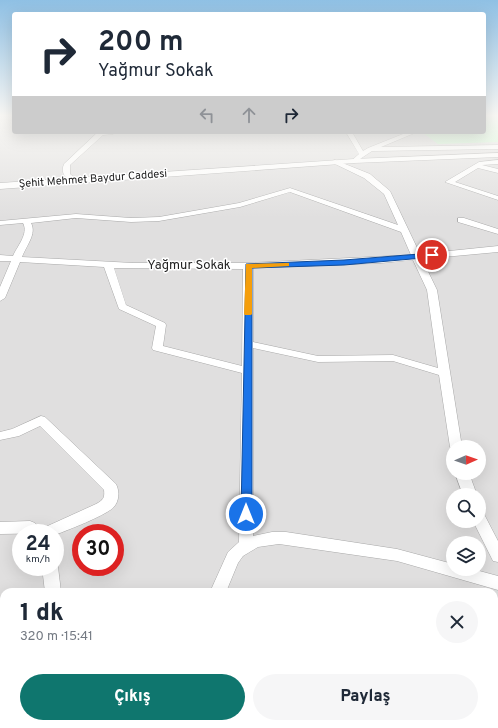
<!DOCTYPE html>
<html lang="tr">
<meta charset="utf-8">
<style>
:root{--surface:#fff;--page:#f6f6f7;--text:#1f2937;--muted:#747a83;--accent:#0f766e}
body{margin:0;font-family:Overpass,sans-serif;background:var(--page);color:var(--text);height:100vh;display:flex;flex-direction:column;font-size:15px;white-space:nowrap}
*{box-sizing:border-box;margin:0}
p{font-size:13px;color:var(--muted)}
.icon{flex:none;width:22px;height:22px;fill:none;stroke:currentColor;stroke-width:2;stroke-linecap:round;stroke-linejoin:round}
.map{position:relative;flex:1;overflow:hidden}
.side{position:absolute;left:0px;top:588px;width:498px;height:140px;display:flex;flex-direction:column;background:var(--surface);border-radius:12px 12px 0 0;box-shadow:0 4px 16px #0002}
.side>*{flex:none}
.banner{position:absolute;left:12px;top:12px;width:474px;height:122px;border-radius:4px;box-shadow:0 4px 16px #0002;background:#fff;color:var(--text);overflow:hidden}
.needle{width:26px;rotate:88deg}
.tools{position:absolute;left:446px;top:440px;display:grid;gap:8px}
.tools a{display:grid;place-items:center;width:40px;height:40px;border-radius:50%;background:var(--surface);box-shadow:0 4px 16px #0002;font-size:20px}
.speed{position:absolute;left:12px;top:524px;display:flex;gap:8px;font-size:20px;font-weight:700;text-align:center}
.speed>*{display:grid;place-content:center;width:52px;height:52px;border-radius:50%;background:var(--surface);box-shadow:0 4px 16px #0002;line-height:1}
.speed small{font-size:10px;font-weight:400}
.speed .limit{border:6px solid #d22;background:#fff;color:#111}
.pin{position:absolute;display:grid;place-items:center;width:34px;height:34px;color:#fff;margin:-17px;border:2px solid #fff;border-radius:50%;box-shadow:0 1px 4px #0007}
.me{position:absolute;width:44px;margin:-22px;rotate:0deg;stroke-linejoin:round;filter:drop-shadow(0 0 3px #0008)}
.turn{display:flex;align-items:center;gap:14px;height:84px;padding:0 20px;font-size:18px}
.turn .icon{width:52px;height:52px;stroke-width:2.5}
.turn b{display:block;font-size:28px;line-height:34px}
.lanes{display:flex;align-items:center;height:38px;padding:0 20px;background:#0003;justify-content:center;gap:20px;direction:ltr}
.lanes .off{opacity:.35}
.round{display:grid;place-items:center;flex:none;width:42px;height:42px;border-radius:21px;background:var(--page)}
.head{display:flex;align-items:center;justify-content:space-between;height:68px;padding:0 20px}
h1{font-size:24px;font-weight:800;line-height:30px}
.cta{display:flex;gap:8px;margin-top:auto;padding:8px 20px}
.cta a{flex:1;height:46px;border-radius:24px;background:var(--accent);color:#fff;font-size:16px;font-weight:800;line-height:46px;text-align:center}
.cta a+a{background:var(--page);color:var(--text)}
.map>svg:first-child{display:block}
.residential{fill:#e0dfdf;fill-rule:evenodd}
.park{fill:#c8facc}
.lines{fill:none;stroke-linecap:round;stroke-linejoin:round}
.minor-casing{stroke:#a9a9a9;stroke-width:1}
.tertiary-casing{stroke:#a9a9a9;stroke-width:1}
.minor{fill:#fff;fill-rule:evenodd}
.tertiary{fill:#fff;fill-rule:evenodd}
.route{fill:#1a73e8;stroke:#114b97}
.slow{fill:#f59e0b}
.labels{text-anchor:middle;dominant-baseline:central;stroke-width:3;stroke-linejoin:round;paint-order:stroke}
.far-street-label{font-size:11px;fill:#222;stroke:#fff}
.street-label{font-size:13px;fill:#222;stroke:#fff}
</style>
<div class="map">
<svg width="498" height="728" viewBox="0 0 498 728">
<rect width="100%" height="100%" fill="#f2efe9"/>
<!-- residential -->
<path class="residential" d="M 0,116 L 14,116 L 14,132 L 484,132 L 484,116 L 498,116 L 498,728 L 0,728 ZM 453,447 L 479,447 L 479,473 L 453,473 ZM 453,495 L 479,495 L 479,521 L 453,521 ZM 21,533 L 55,533 L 55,567 L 21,567 ZM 81,533 L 115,533 L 115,567 L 81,567 ZM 453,543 L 479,543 L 479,569 L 453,569 ZM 4,592 L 494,592 L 494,724 L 4,724 Z"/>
<!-- park -->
<path class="park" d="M 484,116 L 496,116 L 498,117 L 498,142 L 438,144 L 423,133 L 484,132 Z"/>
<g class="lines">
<defs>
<g id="minor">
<path d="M 98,132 L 116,132 L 113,134 L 103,135 L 70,165 L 70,174 L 79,181 L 75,183 C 66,180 60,173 64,164 Z"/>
<path d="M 346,132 L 352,132 L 363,151 L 368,148 L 408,132 L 417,132 L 381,147 L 498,145 L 498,149 L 372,151 L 354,163 L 351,161 L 359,154 Z"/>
<path d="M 335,160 L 370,174 L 390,191 L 420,254 L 498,246 L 498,252 L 422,259 L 437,290 L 462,447 L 453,447 L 453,451 L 450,447 L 439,375 L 393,361 L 318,362 L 253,348 L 253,536 L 272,532 L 286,532 L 397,549 L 453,564 L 453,569 L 472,569 L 498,576 L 498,590 L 397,561 L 279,544 L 258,547 L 243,556 L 238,563 L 226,592 L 210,592 L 228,552 L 239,542 L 242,373 L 153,350 L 152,348 L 156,326 L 119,309 L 104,267 L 20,262 L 5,298 L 0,301 L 0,287 L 11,261 L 0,261 L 0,255 L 13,256 C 17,246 29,234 23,223 L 0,225 L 0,221 L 76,214 L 131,218 L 159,217 L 239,203 L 290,188 L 398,225 L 384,194 L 364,178 L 333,163 L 333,161 ZM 290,192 L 401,232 L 411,255 L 248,263 L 133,263 L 22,257 C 26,246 37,234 31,223 L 76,218 L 131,222 L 159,221 L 240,207 ZM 413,260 L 427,290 L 438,368 L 393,355 L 318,356 L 253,342 L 253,268 L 381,263 ZM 114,268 L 243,269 L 242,366 L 163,346 L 166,325 L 165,323 L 126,305 Z"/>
<path d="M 498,160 L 498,164 L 482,165 L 498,169 L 498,173 L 478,168 L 455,182 L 498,196 L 498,200 L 445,182 L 479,162 Z"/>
<path d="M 458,218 L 464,218 L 498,229 L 498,234 L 458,222 Z"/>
<path d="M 41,416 L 45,417 L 116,484 C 120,492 119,502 113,508 C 102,517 70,529 55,535 L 55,533 L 0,534 L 0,522 L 30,521 L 35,523 L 40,531 L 41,529 L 96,504 C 103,500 105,498 104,490 L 40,426 L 19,436 L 0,440 L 0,432 L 12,429 Z"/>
<path d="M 455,473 L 469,473 L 477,495 L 463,495 Z"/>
<path d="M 479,512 L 484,514 L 498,541 L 498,562 L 493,561 L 473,521 L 479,521 Z"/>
<path d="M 55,562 L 58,567 L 61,592 L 45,592 L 42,567 L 55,567 Z"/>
<path d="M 0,716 L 4,716 L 4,724 L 83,724 L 82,728 L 0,728 Z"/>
<path d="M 177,724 L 199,724 L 200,728 L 178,728 Z"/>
<path d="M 325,724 L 344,724 L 343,728 L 324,728 Z"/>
</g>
<path id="tertiary" d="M 498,153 L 498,157 L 354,163 L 0,189 L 0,183 L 354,159 Z"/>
</defs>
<!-- minor casing -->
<use href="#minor" class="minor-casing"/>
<!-- tertiary casing -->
<use href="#tertiary" class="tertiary-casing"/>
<!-- minor -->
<use href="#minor" class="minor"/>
<!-- tertiary -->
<use href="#tertiary" class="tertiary"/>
</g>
<!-- sky -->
<linearGradient id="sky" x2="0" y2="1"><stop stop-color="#8fc0e4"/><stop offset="0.53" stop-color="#f9f8f5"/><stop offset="1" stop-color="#f9f8f5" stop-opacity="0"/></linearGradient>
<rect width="498" height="218" fill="url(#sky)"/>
<!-- route -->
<path class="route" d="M 432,253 L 435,255 L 434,257 L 344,265 L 252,268 L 252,514 L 251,518 L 246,519 L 242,518 L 241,514 L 246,264 L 344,260 Z"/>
<!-- slow -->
<path class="slow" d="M 287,263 L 289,263 L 289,266 L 252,268 L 252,314 L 251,315 L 245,315 L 244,314 L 246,264 Z"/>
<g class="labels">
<!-- far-street labels -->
<g class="far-street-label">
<text transform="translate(93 179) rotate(-4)">Şehit Mehmet Baydur Caddesi</text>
</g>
<!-- street labels -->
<g class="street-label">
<text x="189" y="266">Yağmur Sokak</text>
</g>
</g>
</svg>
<div class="tools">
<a><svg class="needle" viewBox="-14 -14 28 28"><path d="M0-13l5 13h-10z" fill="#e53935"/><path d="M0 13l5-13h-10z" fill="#747a83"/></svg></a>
<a><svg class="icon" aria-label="search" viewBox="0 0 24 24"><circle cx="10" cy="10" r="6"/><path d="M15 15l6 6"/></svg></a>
<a><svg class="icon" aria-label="layers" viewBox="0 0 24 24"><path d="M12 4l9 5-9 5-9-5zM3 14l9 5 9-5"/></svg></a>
</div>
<div class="speed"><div>24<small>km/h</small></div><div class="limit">30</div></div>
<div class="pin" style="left:432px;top:255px;background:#d93025"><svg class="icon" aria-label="arrive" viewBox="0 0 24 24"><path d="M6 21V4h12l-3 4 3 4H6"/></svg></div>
<svg class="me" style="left:246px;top:514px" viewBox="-20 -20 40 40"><circle r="17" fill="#1a73e8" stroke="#fff" stroke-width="3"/><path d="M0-11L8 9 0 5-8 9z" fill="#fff"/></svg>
<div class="banner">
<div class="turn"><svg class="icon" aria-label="right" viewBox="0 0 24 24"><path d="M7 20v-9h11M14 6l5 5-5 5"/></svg><div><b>200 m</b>Yağmur Sokak</div></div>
<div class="lanes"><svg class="icon off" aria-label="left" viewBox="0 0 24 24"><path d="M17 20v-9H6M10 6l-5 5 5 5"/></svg><svg class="icon off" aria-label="ahead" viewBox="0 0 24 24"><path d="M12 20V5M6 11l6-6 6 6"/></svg><svg class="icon" aria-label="right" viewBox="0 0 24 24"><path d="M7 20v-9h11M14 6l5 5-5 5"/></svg></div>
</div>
<section class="side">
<div class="head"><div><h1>1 dk</h1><p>320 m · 15:41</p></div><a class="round"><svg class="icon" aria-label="close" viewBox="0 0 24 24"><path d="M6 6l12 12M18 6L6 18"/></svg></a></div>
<div class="cta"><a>Çıkış</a><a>Paylaş</a></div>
</section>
</div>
